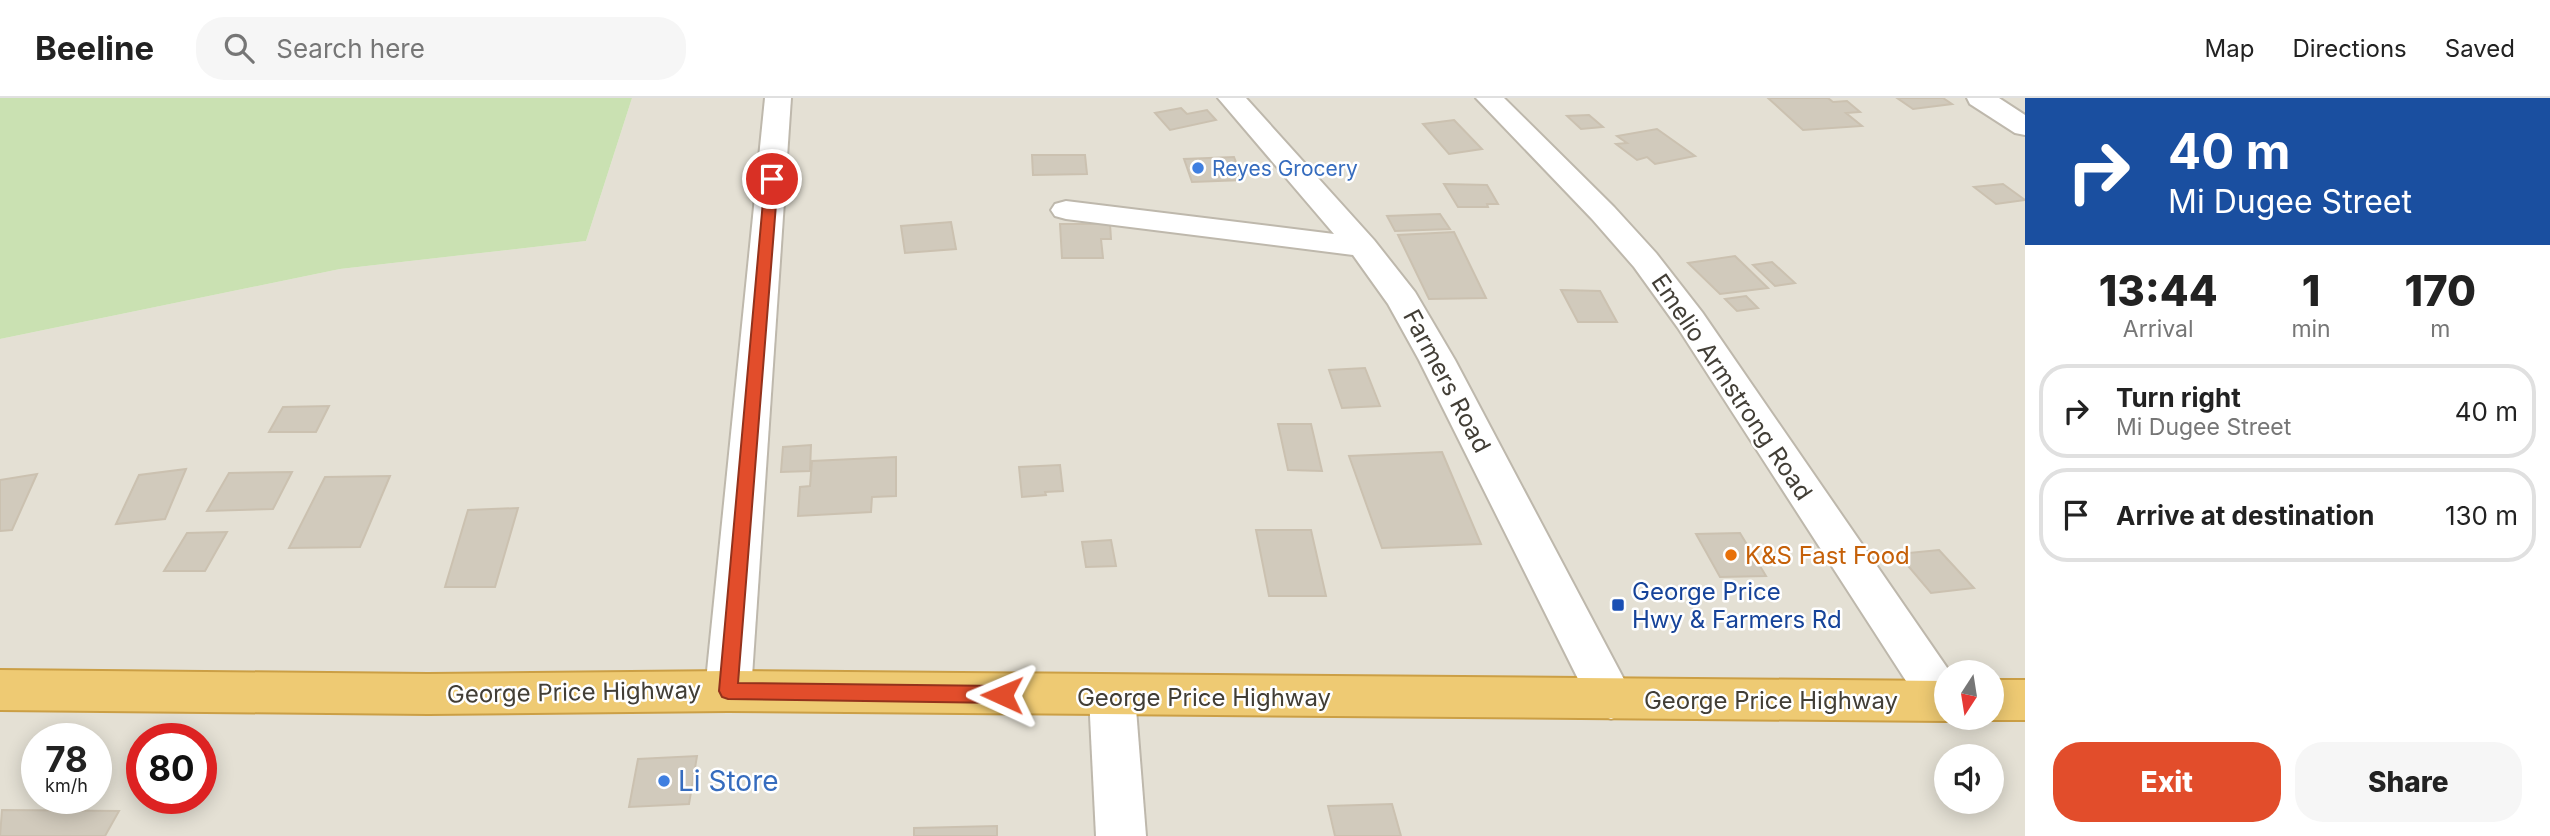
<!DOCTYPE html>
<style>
:root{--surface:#fff;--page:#f6f6f6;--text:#222;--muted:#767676;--line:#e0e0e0;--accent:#e24d2b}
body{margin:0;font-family:Inter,sans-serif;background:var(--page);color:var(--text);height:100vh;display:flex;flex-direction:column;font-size:26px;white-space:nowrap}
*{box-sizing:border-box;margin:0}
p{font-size:23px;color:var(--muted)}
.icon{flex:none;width:38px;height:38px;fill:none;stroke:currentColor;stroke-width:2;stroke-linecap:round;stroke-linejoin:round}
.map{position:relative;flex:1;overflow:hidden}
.side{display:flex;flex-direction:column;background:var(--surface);width:525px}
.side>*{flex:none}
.hud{background:#1a4fa0;color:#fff;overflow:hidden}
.needle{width:46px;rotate:192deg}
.tools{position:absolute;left:1934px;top:562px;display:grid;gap:14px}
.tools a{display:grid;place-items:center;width:70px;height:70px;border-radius:50%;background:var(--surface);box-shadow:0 4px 18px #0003;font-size:35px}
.speed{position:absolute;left:21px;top:625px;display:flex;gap:14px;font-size:35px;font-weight:700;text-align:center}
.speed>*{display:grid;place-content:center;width:91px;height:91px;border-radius:50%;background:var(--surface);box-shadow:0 4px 18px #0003;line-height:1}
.speed small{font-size:18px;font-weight:400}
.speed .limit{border:10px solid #d22;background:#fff;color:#111}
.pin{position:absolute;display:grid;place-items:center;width:60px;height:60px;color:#fff;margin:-30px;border:4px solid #fff;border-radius:50%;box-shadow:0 2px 7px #0007}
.me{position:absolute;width:77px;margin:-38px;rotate:271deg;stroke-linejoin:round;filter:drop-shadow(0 0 5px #0008)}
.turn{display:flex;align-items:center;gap:24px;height:147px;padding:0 28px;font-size:32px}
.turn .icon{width:91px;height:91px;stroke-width:2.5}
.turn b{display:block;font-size:49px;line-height:60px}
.eta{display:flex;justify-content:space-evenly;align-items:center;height:119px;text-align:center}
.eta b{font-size:42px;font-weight:800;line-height:49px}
.primary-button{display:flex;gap:14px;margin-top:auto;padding:14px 28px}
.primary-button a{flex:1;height:80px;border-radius:28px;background:var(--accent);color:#fff;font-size:28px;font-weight:800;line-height:80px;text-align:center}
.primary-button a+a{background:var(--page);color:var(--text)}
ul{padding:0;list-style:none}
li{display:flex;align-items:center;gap:21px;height:94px;margin:0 14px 10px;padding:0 14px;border:4px solid var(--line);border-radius:28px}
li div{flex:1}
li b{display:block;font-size:26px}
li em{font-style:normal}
header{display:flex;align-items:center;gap:42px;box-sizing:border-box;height:98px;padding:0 35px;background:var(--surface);border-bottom:2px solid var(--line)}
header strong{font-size:33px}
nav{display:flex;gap:38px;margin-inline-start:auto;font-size:24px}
.search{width:490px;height:63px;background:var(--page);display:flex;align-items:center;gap:18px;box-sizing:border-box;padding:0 24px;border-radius:28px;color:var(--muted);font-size:26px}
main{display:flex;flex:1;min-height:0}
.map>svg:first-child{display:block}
.residential{fill:#e4e0d4;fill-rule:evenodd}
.green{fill:#cae1b2}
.building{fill:#d1cabc;stroke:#cbc1b0;stroke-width:2}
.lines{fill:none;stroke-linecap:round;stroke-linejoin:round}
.minor-casing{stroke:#beb8ac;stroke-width:4}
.highway-casing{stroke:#cb9f45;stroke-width:4}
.minor{fill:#fff;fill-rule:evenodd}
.highway{fill:#eeca73;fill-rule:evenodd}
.route{fill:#e24d2b;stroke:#93321c;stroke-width:2}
.shop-dot{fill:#3f7fe0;stroke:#fff;stroke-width:2.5}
.food-dot{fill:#e8710a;stroke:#fff;stroke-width:2.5}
.transit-dot{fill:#1a4fb4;stroke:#fff;stroke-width:2.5}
.labels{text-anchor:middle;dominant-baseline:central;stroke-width:5;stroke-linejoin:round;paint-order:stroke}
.far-shop-label{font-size:21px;fill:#366cbe;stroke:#fff;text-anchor:start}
.street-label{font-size:24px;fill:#423e36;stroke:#fff}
.food-label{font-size:24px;fill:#c56008;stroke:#fff;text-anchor:start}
.transit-label{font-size:24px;fill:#164399;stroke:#fff;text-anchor:start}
.near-shop-label{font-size:28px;fill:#366cbe;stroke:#fff;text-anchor:start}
</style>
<header>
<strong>Beeline</strong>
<div class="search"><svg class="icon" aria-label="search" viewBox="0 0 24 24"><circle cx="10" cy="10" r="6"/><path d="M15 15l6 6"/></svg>Search here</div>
<nav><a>Map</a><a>Directions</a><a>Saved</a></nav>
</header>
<main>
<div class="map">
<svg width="2025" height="738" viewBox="0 0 2025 738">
<rect width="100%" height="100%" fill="#f1eee5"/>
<!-- residential -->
<path class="residential" d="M 632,0 L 2025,0 L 2025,738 L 0,738 L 0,241 L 340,171 L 586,143 ZM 1946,574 L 1992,574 L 1992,620 L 1946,620 ZM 37,640 L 96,640 L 96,700 L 37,700 ZM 142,640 L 201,640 L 201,700 L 142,700 ZM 1946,658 L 1992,658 L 1992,704 L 1946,704 Z"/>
<!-- green -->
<path class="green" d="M 0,0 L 632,0 L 586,143 L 340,171 L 0,241 Z"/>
<!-- building -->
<g class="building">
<path d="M 1768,0 L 1828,0 L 1833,4 L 1847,3 L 1860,14 L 1846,15 L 1862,28 L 1803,32 Z"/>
<path d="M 1897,0 L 1943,0 L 1952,6 L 1913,11 Z"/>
<path d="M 1181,10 L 1187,16 L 1207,12 L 1216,22 L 1170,32 L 1155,15 Z"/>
<path d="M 1589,17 L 1603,29 L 1581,31 L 1567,18 Z"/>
<path d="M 1454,22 L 1482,51 L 1449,56 L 1423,26 Z"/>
<path d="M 1657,31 L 1695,58 L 1655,66 L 1647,59 L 1637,62 L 1616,46 L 1627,45 L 1617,38 Z"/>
<path d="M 1032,57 L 1085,57 L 1087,76 L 1033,77 Z"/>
<path d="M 1234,59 L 1243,82 L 1192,84 L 1184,61 Z"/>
<path d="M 1444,86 L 1487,87 L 1498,106 L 1487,106 L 1488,109 L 1458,109 Z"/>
<path d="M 2003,86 L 2025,102 L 1996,106 L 1974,89 Z"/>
<path d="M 1440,116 L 1450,131 L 1395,133 L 1387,118 Z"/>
<path d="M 951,124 L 956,151 L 905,155 L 901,128 Z"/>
<path d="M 1060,126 L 1110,126 L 1111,141 L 1101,141 L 1103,160 L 1062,160 Z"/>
<path d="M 1454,134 L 1486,200 L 1429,201 L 1398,137 Z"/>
<path d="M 1735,158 L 1768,190 L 1720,196 L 1688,165 Z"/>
<path d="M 1772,164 L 1795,185 L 1775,188 L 1753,167 Z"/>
<path d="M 1561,192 L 1600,193 L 1617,224 L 1578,224 Z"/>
<path d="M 1746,198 L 1758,210 L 1737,213 L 1725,201 Z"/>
<path d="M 1365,270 L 1380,308 L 1342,310 L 1329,272 Z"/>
<path d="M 329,308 L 316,334 L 269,334 L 283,309 Z"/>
<path d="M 1278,326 L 1311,326 L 1322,373 L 1288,372 Z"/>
<path d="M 811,347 L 810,373 L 781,374 L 783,349 Z"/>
<path d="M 1442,354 L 1481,446 L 1382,450 L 1349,358 Z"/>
<path d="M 896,359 L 896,398 L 872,399 L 871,414 L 798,418 L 800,389 L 810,388 L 812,363 Z"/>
<path d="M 1060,367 L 1063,393 L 1045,394 L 1046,397 L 1022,399 L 1019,369 Z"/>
<path d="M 186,371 L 165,421 L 116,426 L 139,377 Z"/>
<path d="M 292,374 L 273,411 L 207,413 L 229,375 Z"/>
<path d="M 37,376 L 12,432 L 0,433 L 0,382 Z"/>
<path d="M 390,378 L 360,449 L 289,450 L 325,379 Z"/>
<path d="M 518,410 L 495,489 L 445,489 L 468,412 Z"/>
<path d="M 1256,432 L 1311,432 L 1326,498 L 1269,498 Z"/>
<path d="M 227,434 L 205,473 L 164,473 L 187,435 Z"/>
<path d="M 1740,435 L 1766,478 L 1720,479 L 1696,436 Z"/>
<path d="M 1111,442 L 1116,468 L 1086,469 L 1082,444 Z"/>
<path d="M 1939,452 L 1974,490 L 1931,495 L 1898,456 Z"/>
<path d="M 697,658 L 689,706 L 629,709 L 638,661 Z"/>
<path d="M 1392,706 L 1401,738 L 1335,738 L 1328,708 Z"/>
<path d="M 2,712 L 119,713 L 105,738 L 0,738 Z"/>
<path d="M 997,728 L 997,738 L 914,738 L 914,730 Z"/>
</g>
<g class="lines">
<defs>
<g id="minor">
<path d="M 765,0 L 791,0 L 751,593 L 744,607 L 728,613 L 712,607 L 705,593 Z"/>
<path d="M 1218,0 L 1246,0 L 1374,142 L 1415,194 L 1455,262 L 1627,587 L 1634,601 L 1627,615 L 1611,621 L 1595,615 L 1419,262 L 1388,206 L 1353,157 L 1066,121 L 1055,118 L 1051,112 L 1055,106 L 1066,103 L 1334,136 Z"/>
<path d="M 1476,0 L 1504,0 L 1614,109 L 1656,155 L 1702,214 L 1950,574 L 1946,574 L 1946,620 L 1954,620 L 1944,623 L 1928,617 L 1678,230 L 1634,169 L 1592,121 Z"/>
<path d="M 1967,0 L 1999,0 L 2025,17 L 2025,37 L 2015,35 L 1970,6 Z"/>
<path d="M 1112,578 L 1128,584 L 1135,598 L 1146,738 L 1096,738 L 1089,598 L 1096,584 Z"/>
</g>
<g id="highway">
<path d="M 0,572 L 428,576 L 728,573 L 1946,583 L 1946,620 L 1956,620 L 1946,623 L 728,613 L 428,616 L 0,612 Z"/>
<path d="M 1992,582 L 2025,582 L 2025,622 L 1992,622 L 1985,620 L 1992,620 Z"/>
</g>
</defs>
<!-- minor casing -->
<use href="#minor" class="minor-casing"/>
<!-- highway casing -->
<use href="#highway" class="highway-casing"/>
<!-- minor -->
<use href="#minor" class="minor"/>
<!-- highway -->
<use href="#highway" class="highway"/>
</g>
<!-- route -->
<path class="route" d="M 772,77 L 778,81 L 738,585 L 1002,588 L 1009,591 L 1011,597 L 1009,603 L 1002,605 L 728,601 L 722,599 L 719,593 L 765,81 Z"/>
<!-- markers -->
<g class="shop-dot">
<circle cx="1198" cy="70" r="7"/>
<circle cx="664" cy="683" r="7"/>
</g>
<circle class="food-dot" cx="1731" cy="457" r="7"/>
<rect class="transit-dot" x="1611" y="500" width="14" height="14" rx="3.5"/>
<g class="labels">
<!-- far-shop labels -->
<g class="far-shop-label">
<text x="1212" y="70">Reyes Grocery</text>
</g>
<!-- street labels -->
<g class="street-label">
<text transform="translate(1447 283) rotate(62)">Farmers Road</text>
<text transform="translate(1732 289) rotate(56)">Emelio Armstrong Road</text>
<text transform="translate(574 594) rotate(-1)">George Price Highway</text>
<text x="1204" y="599">George Price Highway</text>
<text x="1771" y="602">George Price Highway</text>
</g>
<!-- food labels -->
<g class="food-label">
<text x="1745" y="457">K&amp;S Fast Food</text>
</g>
<!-- transit labels -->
<g class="transit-label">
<text x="1632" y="493">George Price<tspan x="1632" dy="28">Hwy &amp; Farmers Rd</tspan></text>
</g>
<!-- near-shop labels -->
<g class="near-shop-label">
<text x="678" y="683">Li Store</text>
</g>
</g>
</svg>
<div class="tools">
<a><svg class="needle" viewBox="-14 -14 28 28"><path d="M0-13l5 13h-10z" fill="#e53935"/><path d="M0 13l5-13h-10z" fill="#767676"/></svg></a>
<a><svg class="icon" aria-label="sound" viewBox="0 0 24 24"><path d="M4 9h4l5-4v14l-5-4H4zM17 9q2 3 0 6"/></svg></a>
</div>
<div class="speed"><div>78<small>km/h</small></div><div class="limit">80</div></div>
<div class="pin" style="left:772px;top:81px;background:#d93025"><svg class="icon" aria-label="arrive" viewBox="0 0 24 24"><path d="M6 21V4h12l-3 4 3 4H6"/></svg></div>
<svg class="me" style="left:1002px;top:597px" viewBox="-20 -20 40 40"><path d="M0-17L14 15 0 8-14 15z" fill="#e24d2b" stroke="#fff" stroke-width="4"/></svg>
</div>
<section class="side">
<div class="hud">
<div class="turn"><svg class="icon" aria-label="right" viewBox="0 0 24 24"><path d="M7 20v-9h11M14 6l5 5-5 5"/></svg><div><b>40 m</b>Mi Dugee Street</div></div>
</div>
<div class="eta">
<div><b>13:44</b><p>Arrival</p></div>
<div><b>1</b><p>min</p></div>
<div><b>170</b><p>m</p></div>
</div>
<ul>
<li><svg class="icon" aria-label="right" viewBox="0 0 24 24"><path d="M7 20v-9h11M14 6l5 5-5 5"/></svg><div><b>Turn right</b><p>Mi Dugee Street</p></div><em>40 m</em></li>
<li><svg class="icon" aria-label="arrive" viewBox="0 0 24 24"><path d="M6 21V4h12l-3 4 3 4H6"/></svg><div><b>Arrive at destination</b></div><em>130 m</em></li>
</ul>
<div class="primary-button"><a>Exit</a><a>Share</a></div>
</section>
</main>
